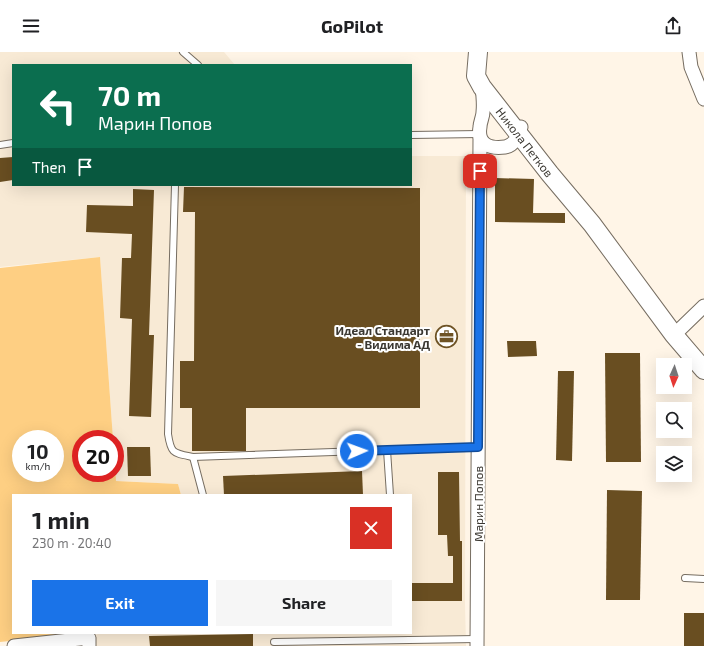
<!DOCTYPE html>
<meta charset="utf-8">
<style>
:root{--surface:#fff;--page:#f6f6f6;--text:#202124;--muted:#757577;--accent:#1a73e8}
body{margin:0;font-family:"Exo 2",sans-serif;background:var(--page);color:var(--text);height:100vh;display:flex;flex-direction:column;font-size:15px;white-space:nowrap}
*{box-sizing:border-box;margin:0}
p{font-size:13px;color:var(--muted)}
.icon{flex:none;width:22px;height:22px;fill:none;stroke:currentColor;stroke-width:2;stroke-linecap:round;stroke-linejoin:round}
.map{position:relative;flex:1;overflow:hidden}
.details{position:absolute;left:12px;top:442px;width:400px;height:140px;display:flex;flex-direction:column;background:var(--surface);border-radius:0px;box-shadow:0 4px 16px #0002}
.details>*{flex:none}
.top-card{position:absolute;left:12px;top:12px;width:400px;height:122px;border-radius:0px;box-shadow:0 4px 16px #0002;background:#0b6e4f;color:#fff;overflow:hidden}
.needle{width:26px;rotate:183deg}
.fabs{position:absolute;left:656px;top:306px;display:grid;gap:8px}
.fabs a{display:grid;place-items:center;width:36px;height:36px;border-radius:0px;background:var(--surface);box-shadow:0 4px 16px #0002;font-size:20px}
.speed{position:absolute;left:12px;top:378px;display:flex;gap:8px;font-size:20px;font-weight:700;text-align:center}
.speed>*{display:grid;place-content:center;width:52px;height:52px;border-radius:50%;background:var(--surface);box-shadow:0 4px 16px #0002;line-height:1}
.speed small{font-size:10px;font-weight:400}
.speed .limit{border:6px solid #d22;background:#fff;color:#111}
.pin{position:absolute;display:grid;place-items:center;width:34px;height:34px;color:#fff;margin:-17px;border-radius:8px;box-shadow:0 2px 6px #0006}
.me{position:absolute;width:44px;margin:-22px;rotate:88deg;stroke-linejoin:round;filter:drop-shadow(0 0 3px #0008)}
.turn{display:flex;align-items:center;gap:14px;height:84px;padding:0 20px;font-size:18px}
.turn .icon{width:52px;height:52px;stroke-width:2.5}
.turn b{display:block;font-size:28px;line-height:34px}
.then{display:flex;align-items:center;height:38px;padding:0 20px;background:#0003;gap:8px;font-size:15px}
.round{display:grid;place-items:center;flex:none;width:42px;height:42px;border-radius:0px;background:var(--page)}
.summary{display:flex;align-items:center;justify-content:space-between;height:68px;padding:0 20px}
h1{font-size:24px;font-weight:700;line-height:30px}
.button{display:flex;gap:8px;margin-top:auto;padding:8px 20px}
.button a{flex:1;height:46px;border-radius:0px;background:var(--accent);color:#fff;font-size:16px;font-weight:700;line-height:46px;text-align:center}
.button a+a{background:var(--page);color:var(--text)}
header{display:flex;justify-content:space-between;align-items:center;height:52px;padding:0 20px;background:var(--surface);font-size:18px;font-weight:700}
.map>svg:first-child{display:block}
.built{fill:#f8ead5}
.green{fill:#fecf83;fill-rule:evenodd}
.building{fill:#694e21}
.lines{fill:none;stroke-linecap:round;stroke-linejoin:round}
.lane-casing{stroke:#766d61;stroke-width:8}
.street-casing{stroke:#766d61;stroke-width:15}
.secondary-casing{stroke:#766d61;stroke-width:20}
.lane{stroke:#fff;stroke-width:6}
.street{stroke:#fff;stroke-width:13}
.secondary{stroke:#fff;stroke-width:18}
.route-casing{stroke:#114b97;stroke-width:10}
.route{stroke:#1a73e8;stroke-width:7}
.labels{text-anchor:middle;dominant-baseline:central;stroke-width:4;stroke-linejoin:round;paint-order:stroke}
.street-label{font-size:12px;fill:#3b3832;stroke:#fff}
.poi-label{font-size:12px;font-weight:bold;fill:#3b3832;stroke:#fff;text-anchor:end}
</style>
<header><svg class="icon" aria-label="menu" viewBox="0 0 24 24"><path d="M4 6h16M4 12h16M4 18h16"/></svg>GoPilot<svg class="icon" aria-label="share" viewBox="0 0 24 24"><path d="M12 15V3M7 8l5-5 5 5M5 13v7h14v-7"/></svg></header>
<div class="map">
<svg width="704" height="594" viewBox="0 0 704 594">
<rect width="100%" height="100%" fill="#fff5e7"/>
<!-- built -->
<path class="built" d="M 0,0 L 224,0 L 235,13 L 13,13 L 13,133 L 411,133 L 411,104 L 466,104 L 465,552 L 466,594 L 89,594 L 89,586 L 100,581 L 411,581 L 411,443 L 181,443 L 178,432 L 116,429 L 115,387 L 113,387 L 100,205 L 0,215 Z"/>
<!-- green -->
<path class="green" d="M 100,205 L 113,387 L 81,387 L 81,421 L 115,421 L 115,411 L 116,429 L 178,432 L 181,443 L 13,443 L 13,581 L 87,581 L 0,590 L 0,216 ZM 21,387 L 55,387 L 55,421 L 21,421 Z"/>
<!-- building -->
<g class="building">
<path d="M 13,105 L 13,128 L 0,130 L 0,106 Z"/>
<path d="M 495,126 L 534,127 L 533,161 L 565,161 L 565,171 L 495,170 Z"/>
<path d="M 184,135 L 420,136 L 420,356 L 246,356 L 246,399 L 192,399 L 192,356 L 180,356 L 180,309 L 194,309 L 195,160 L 183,160 Z"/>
<path d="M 133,137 L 154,138 L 149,283 L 154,283 L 151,365 L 129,364 L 132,267 L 120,266 L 122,206 L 131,206 L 132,182 L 86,180 L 87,153 L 133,154 Z"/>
<path d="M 507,289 L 536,289 L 537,304 L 508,305 Z"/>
<path d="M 605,301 L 640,301 L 641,410 L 606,410 Z"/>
<path d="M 558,319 L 574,319 L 572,409 L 556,408 Z"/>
<path d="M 127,395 L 150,395 L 151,424 L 128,424 Z"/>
<path d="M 362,419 L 363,443 L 224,443 L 223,424 Z"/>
<path d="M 438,420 L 459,420 L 460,489 L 462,489 L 462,549 L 411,549 L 411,531 L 453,531 L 453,504 L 448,504 L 447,483 L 438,483 Z"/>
<path d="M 607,438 L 642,439 L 640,548 L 606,548 Z"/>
<rect x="684" y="561" width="20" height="33"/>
<path d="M 253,582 L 253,594 L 150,594 L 149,584 Z"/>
</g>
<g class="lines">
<defs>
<g id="lane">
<path d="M 183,0 L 198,13"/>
<path d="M 411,83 L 479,82"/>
<path d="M 0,93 L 13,91"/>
<path d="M 175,133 L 168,382 C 171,402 173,401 193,405 L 478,395"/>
<path d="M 387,398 L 390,443"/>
<path d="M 193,405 L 203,443"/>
<path d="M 685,526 L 704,527"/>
<path d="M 274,590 L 477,587"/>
</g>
<g id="street">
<path d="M 689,0 L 691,15 L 704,47"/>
<path d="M 482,35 C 483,43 484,51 483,60 C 483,65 480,70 480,75 C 477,92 489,97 505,95 C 514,94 519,83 521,75"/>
<path d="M 674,283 L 704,254"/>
<path d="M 14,594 L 89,586 L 89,594"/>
<path d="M 477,594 L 480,86"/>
</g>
<path id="secondary" d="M 478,0 L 476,24 L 482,35 L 550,122 L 592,172 L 674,283 L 704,318"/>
</defs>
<!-- lane casing -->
<use href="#lane" class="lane-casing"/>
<!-- street casing -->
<use href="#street" class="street-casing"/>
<!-- secondary casing -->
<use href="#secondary" class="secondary-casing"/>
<!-- lane -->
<use href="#lane" class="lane"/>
<!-- street -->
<use href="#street" class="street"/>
<!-- secondary -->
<use href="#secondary" class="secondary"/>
</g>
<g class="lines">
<defs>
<path id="route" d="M 357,399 L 478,395 L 480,119"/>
</defs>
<!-- route casing -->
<use href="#route" class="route-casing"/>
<!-- route -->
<use href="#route" class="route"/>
</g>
<!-- icons -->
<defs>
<symbol id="office-ring" viewBox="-11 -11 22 22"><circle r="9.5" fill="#fff" stroke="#6e5325" stroke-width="1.5"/><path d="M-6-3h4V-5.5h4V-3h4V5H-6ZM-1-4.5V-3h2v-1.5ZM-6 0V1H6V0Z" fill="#6e5325"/></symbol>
</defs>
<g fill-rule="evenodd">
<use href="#office-ring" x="434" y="272" width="25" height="25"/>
</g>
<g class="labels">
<!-- street labels -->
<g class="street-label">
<text transform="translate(525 90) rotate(52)">Никола Петков</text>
<text transform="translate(478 452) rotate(-90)">Марин Попов</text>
</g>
<!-- poi labels -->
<g class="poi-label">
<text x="430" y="278">Идеал Стандарт<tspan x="430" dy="14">- Видима АД</tspan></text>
</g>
</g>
</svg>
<div class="fabs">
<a><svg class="needle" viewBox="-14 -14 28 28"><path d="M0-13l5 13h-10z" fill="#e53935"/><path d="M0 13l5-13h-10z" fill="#757577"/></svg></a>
<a><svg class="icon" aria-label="search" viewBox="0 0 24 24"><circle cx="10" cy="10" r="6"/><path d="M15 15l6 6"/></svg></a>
<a><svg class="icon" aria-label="layers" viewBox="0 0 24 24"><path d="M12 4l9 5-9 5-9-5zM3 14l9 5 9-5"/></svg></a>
</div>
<div class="speed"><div>10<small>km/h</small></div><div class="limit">20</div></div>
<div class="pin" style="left:480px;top:119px;background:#d93025"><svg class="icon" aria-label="arrive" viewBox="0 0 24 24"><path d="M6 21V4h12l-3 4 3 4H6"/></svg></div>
<svg class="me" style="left:357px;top:399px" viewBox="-20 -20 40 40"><circle r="17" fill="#1a73e8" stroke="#fff" stroke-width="3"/><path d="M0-11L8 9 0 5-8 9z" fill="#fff"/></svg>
<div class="top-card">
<div class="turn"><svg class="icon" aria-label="left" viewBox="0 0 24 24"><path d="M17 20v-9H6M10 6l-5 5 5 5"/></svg><div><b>70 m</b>Марин Попов</div></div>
<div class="then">Then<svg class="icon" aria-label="arrive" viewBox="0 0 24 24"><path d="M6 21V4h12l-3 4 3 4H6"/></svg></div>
</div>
<section class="details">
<div class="summary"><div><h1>1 min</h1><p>230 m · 20:40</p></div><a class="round" style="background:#d93025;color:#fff"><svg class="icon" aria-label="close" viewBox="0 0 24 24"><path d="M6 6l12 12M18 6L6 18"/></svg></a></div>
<div class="button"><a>Exit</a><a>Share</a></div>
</section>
</div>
